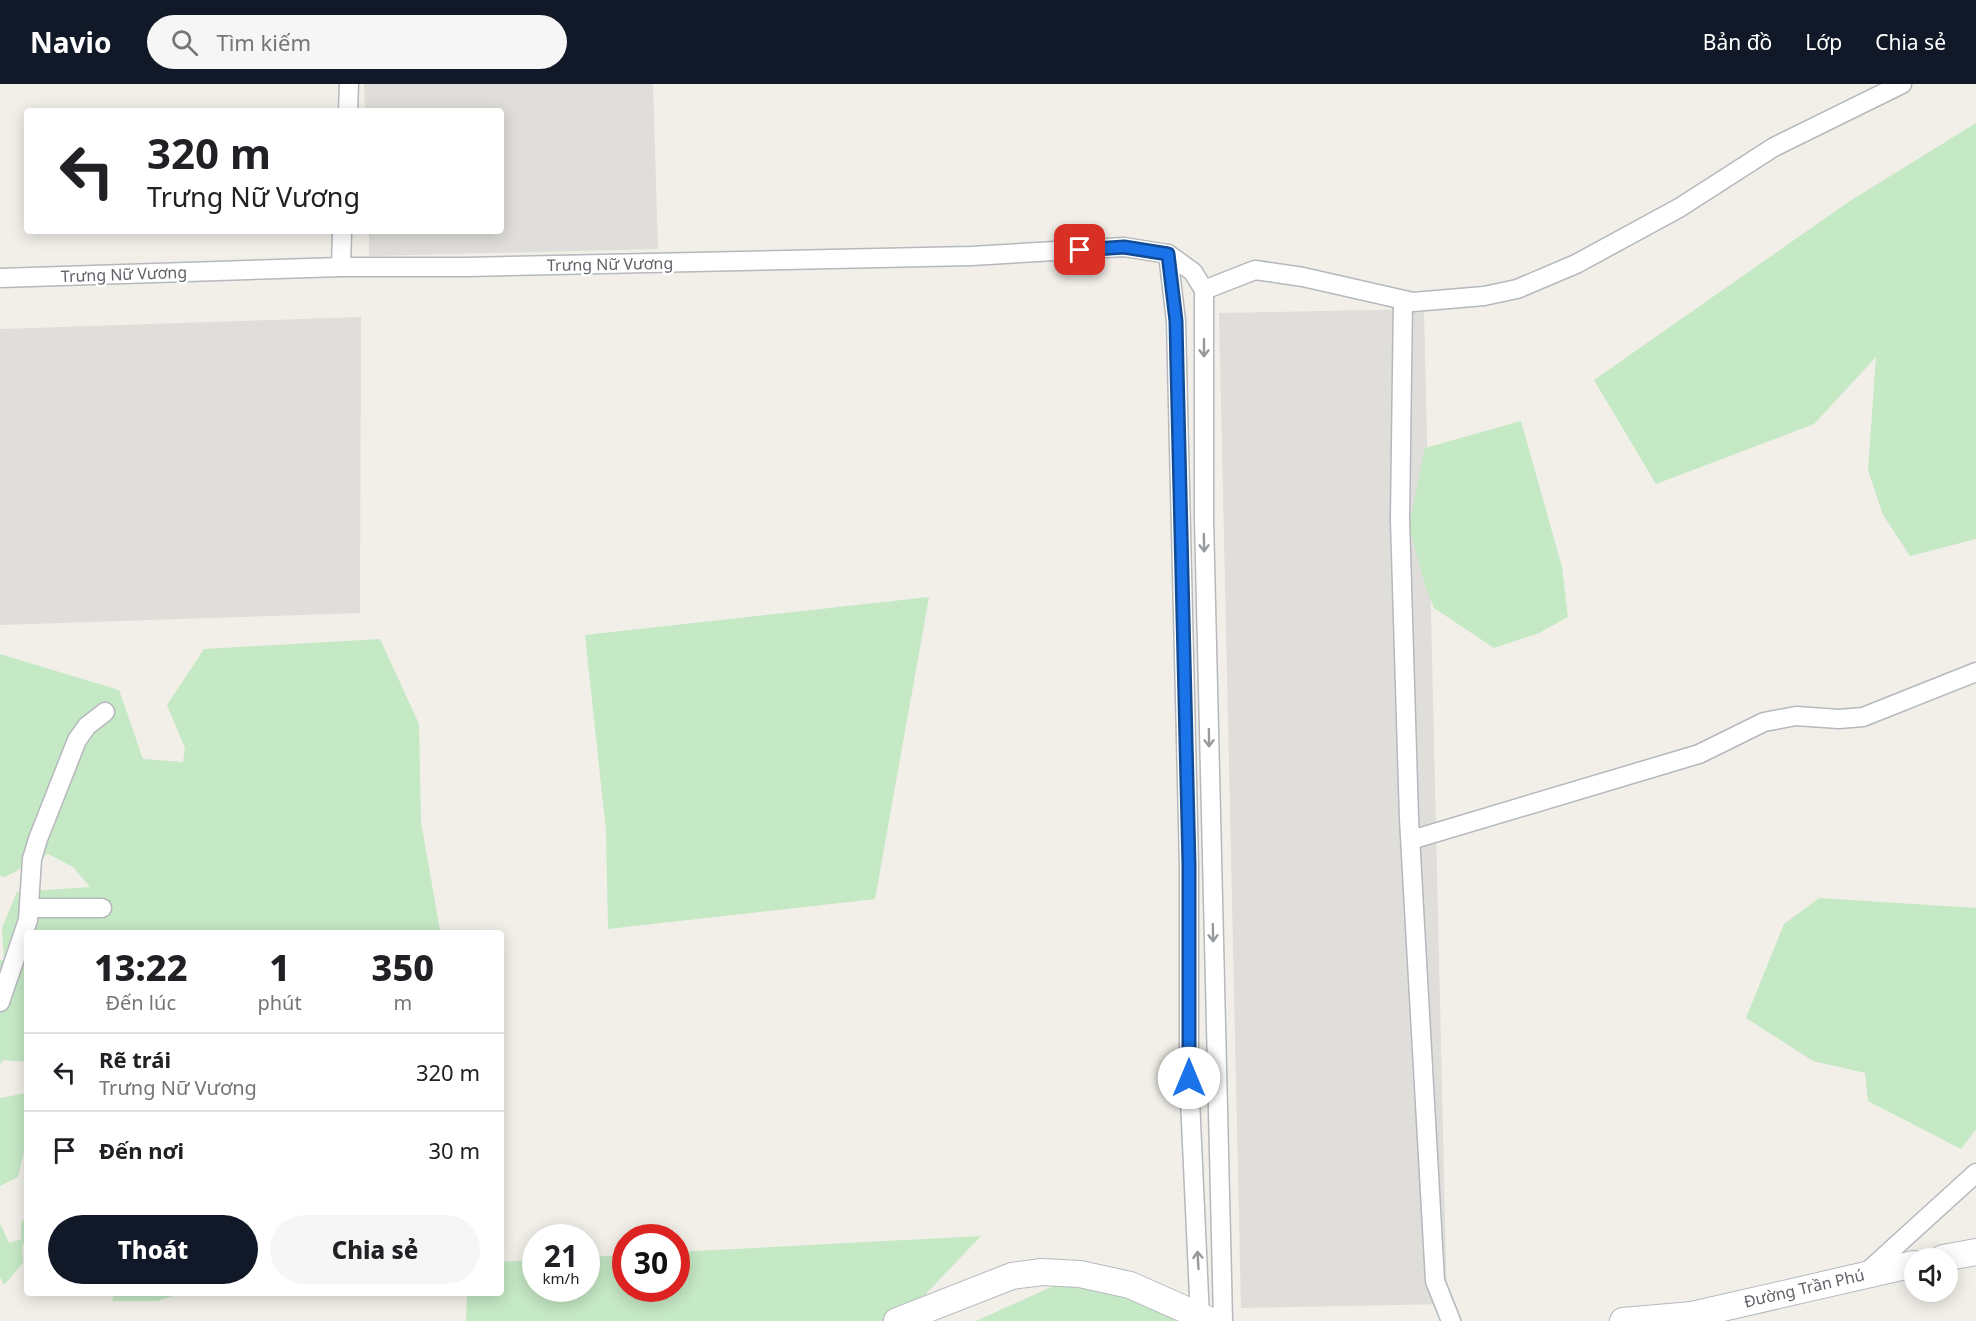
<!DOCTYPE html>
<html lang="vi">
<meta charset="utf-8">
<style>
:root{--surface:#fff;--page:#f6f6f6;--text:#202124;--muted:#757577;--line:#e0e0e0;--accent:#111827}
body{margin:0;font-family:"Noto Sans",sans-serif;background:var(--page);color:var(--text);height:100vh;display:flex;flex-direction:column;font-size:22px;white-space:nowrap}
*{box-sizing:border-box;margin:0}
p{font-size:20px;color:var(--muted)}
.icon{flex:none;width:33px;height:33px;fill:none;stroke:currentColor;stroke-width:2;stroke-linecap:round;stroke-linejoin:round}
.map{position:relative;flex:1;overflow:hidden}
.drawer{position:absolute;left:24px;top:846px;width:480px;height:366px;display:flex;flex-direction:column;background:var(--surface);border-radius:6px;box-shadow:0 3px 15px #0003}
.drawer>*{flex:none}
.top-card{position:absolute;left:24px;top:24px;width:480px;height:126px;border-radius:6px;box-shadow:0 3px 15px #0003;background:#fff;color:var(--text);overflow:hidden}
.fabs{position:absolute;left:1904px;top:1164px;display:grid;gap:12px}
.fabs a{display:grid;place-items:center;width:54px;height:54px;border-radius:50%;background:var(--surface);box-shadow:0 3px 15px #0003;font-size:30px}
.speed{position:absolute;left:522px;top:1140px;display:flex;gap:12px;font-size:30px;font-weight:700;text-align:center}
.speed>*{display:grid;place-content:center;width:78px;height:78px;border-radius:50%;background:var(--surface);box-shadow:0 3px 15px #0003;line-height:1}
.speed small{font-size:15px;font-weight:400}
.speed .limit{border:9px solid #d22;background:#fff;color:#111}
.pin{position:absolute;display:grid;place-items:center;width:51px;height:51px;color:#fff;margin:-26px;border-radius:12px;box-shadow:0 3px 9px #0006}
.me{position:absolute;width:66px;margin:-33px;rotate:0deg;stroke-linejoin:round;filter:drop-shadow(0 0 4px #0008)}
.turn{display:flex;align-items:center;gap:21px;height:126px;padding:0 24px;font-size:27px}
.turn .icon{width:78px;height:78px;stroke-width:2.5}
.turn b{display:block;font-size:42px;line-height:51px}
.eta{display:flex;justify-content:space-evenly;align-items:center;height:102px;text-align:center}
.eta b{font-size:36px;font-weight:800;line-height:42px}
.primary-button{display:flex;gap:12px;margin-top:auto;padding:12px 24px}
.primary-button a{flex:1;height:69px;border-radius:36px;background:var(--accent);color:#fff;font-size:24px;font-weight:800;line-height:69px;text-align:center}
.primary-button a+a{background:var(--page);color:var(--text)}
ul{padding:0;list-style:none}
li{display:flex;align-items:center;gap:18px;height:78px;padding:0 24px;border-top:2px solid var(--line)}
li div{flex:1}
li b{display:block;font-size:22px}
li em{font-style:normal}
header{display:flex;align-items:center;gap:36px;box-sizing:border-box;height:84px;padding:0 30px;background:var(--accent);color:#fff}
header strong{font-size:28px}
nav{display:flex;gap:33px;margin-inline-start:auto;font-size:21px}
.search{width:420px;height:54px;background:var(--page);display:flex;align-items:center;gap:15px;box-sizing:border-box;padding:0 21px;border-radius:33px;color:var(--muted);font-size:22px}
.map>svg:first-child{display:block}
.industrial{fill:#e0deda}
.green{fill:#c5e8c5}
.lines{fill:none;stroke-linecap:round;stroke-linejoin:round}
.street-casing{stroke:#b5b8bc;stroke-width:21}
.secondary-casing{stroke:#b6babf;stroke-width:28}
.street{stroke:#fff;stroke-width:18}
.secondary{stroke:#fff;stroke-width:26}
.oneway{stroke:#979a9d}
.route-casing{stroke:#114b97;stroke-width:15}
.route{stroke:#1a73e8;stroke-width:10}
.labels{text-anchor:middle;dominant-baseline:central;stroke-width:5;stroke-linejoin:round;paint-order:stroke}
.street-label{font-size:16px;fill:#5f6368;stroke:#fff}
</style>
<header>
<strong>Navio</strong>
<div class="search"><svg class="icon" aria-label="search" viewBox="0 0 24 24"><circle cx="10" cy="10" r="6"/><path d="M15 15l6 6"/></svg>Tìm kiếm</div>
<nav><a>Bản đồ</a><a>Lớp</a><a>Chia sẻ</a></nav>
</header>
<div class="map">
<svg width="1976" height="1237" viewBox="0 0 1976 1237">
<rect width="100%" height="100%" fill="#f1efe8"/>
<!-- industrial -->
<g class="industrial">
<path d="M 364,0 L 653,0 L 658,165 L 369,172 L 369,147 L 501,147 L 501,27 L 365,27 Z"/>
<path d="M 1424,225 L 1447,1220 L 1241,1224 L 1219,229 Z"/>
<path d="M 361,233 L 360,529 L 0,541 L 0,245 Z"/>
</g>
<!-- green -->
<g class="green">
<path d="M 1976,39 L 1976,455 L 1910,472 L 1883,431 L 1868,386 L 1876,273 L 1814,340 L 1656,400 L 1594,296 L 1850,117 Z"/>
<path d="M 1521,337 L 1562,483 L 1568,533 L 1539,549 L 1494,564 L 1434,524 L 1425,501 L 1409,443 L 1425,364 Z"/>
<path d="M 929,513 L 875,815 L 608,845 L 606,747 L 585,551 Z"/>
<path d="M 380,555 L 419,640 L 421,738 L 440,846 L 438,849 L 27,849 L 27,978 L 3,976 L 0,980 L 0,876 L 4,876 L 2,844 L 17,808 L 90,803 L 73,783 L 48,770 L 5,793 L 0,792 L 0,570 L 119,606 L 143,675 L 183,678 L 185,664 L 167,621 L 204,565 Z"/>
<path d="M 1819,814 L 1976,824 L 1976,1045 L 1961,1065 L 1868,1017 L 1865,989 L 1813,977 L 1746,934 L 1784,840 Z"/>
<path d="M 27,1009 L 27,1092 L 24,1067 L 18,1093 L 0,1102 L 0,1014 Z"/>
<path d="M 27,1133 L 27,1168 L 22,1158 L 23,1179 L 4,1201 L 0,1193 L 0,1139 L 9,1159 L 21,1155 L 21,1138 Z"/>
<path d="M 981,1152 L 900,1237 L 466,1237 L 467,1209 L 501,1209 L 501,1178 L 535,1176 L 536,1204 L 586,1204 L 587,1173 L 625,1171 L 626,1204 L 676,1204 L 677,1168 Z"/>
<path d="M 1080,1190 L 1177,1237 L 976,1237 Z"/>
<path d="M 114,1209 L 182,1209 L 158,1217 L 112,1217 Z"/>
</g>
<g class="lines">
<defs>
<g id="street">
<path d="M 348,27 L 349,0"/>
<path d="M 1168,170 L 1176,237 L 1189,781 L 1189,994 L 1200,1234 L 1205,1237"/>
<path d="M 341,183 L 342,147"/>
<path d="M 0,194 L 341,183 L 467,183 L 971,172 L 1124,163 L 1168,170 L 1193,188 L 1204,206"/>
<path d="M 1204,206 L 1204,435 L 1223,1237"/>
<path d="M 1204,206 L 1255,186 L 1303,193 L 1413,218 L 1484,212 L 1517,205 L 1576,180 L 1679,124 L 1774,63 L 1902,0"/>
<path d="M 1403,216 L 1400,435 L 1409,735 L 1435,1197 L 1451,1237"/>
<path d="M 1411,756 L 1699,670 L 1764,638 L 1796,632 L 1839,635 L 1863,633 L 1976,588"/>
<path d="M 29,824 L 102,824"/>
<path d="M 0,918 L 28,836 L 32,775 L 38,755 L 77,656 L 87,642 L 105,628"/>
<path d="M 1866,1189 L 1976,1089"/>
</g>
<g id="secondary">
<path d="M 1943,1174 L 1976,1168"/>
<path d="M 897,1237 L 1012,1192 L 1042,1188 L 1080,1190 L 1130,1201 L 1211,1237"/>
<path d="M 1623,1237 L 1692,1231 L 1914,1180"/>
</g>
</defs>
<!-- street casing -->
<use href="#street" class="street-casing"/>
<!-- secondary casing -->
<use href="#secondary" class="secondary-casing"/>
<!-- street -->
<use href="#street" class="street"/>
<!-- secondary -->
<use href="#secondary" class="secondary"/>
</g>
<!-- one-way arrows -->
<defs><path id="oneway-shaft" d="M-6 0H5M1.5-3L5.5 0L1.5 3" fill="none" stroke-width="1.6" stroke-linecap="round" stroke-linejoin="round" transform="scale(1.5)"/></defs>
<g class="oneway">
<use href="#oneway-shaft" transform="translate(1204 264) rotate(90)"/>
<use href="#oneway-shaft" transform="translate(1204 459) rotate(89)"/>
<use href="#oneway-shaft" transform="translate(1209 654) rotate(89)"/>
<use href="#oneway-shaft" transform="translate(1213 849) rotate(89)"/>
<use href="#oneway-shaft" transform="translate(1198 1176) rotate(-93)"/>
</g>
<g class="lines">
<defs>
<path id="route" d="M 1080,166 L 1124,163 L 1168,170 L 1176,237 L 1177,283 L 1189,781 L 1189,994"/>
</defs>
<!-- route casing -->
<use href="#route" class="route-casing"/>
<!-- route -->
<use href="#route" class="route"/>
</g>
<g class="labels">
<!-- street labels -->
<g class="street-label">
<text transform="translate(610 180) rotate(-1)">Trưng Nữ Vương</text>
<text transform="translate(124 190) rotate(-2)">Trưng Nữ Vương</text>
<text transform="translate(1804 1204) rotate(-13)">Đường Trần Phú</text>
</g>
</g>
</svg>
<div class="fabs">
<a><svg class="icon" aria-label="sound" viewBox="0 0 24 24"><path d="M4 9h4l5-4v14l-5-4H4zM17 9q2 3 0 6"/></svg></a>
</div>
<div class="speed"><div>21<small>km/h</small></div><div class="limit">30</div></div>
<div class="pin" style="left:1080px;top:166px;background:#d93025"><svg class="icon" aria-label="arrive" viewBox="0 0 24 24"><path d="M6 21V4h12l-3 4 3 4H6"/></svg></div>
<svg class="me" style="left:1189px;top:994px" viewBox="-20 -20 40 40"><circle r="19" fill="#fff"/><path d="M0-13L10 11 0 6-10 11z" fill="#1a73e8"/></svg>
<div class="top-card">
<div class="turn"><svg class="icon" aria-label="left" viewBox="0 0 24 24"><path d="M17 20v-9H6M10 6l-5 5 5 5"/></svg><div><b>320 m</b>Trưng Nữ Vương</div></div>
</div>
<section class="drawer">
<div class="eta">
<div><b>13:22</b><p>Đến lúc</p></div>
<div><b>1</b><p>phút</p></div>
<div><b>350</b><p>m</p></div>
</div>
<ul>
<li><svg class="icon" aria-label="left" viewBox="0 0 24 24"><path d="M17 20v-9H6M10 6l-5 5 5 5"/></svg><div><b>Rẽ trái</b><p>Trưng Nữ Vương</p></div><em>320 m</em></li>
<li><svg class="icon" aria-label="arrive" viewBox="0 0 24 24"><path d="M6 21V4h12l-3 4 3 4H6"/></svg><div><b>Đến nơi</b></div><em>30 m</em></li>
</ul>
<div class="primary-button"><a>Thoát</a><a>Chia sẻ</a></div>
</section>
</div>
